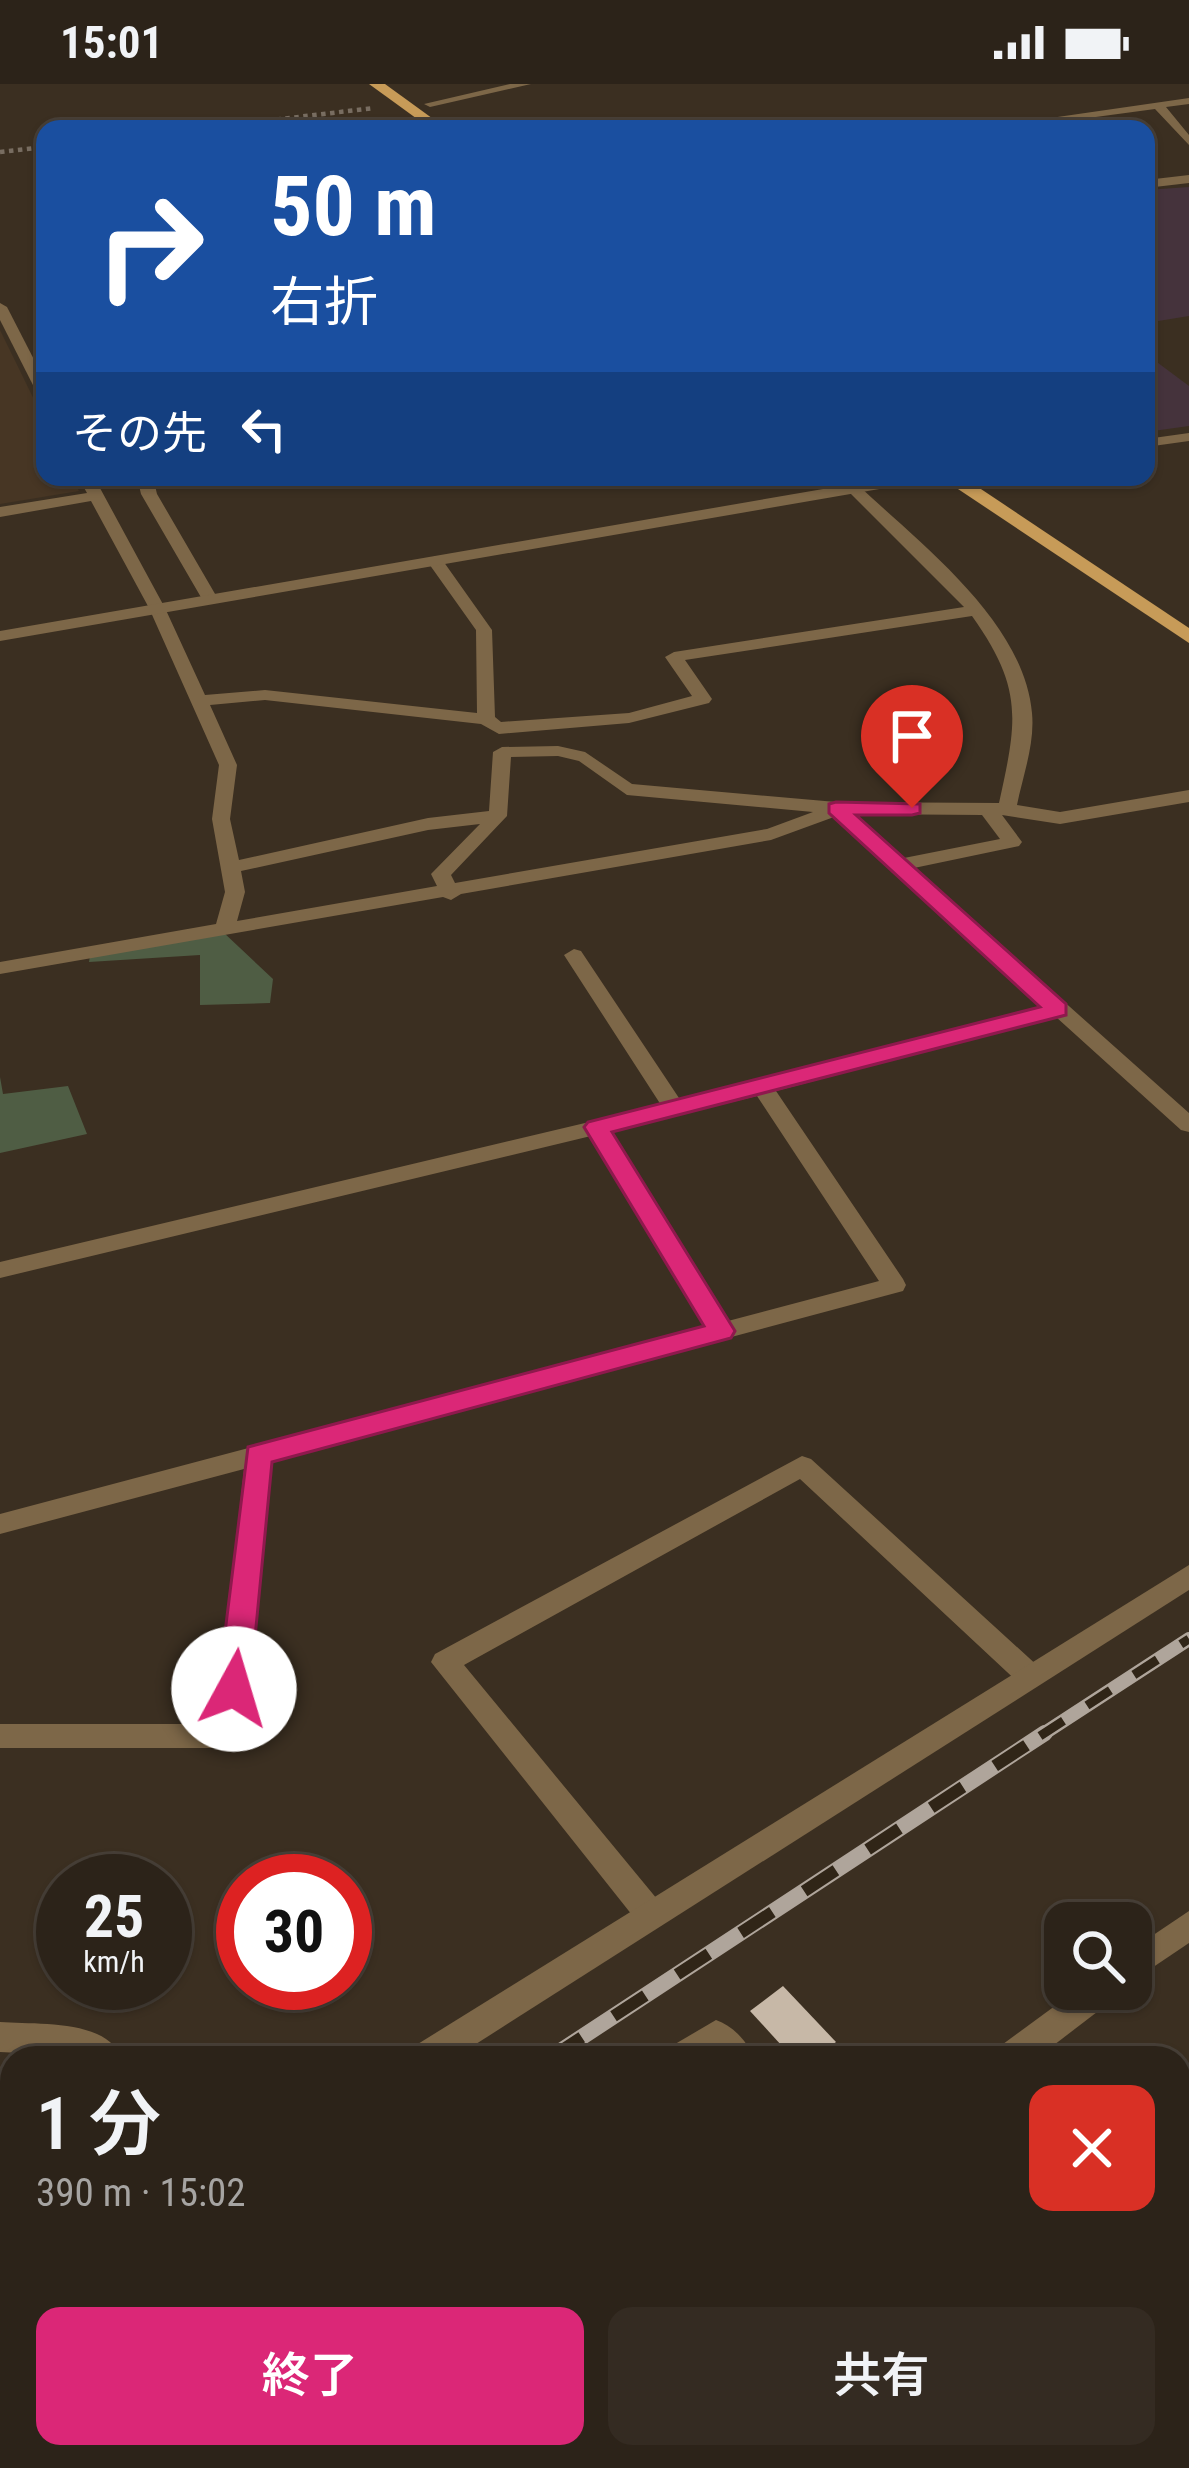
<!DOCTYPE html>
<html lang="ja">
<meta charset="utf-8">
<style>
:root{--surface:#2c2319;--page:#342b22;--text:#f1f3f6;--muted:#a6a4a2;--line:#484038;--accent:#db2777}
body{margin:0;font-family:"Roboto Condensed","Noto Sans JP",sans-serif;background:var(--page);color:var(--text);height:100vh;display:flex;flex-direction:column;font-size:45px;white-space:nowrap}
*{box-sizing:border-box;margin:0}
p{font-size:39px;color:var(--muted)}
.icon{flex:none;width:66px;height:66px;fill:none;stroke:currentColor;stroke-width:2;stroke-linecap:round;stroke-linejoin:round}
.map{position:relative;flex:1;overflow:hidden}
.drawer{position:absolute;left:0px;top:1962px;width:1191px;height:423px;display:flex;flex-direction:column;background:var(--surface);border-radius:36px 36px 0 0;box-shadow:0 3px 9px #0004,0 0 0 3px var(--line)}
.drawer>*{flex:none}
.banner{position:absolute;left:36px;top:36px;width:1119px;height:366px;border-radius:24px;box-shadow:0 3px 9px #0004,0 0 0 3px var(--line);background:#1a4fa0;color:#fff;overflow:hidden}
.tools{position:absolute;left:1044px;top:1818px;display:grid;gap:24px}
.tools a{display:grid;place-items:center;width:108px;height:108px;border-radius:24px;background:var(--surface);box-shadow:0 3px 9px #0004,0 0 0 3px var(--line);font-size:60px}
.speed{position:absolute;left:36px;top:1770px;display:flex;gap:24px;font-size:60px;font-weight:700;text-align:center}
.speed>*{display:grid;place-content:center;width:156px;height:156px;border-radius:50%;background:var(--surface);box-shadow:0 3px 9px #0004,0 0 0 3px var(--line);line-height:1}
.speed small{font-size:30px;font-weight:400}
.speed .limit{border:18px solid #d22;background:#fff;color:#111}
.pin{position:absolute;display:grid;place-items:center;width:102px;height:102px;color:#fff;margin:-123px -51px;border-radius:50% 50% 50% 0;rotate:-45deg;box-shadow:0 0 12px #0007}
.pin .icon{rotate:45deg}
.me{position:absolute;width:132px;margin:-66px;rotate:6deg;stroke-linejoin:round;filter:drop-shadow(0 0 9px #0008)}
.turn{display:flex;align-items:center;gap:42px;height:252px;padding:0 36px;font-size:54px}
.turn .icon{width:156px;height:156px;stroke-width:2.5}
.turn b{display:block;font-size:84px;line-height:102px}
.then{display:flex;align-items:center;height:114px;padding:0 36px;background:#0003;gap:24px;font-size:45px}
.round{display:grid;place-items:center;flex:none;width:126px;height:126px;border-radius:24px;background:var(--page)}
.overview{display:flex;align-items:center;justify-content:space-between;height:204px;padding:0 36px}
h1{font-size:72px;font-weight:600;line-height:90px}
.action{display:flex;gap:24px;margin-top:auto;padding:24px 36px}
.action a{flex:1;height:138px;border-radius:24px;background:var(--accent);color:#fff;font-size:48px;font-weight:600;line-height:138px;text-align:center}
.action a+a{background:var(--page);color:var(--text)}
.status{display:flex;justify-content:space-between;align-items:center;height:84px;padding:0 60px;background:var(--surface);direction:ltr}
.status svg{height:33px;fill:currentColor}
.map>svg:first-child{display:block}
.commercial{fill:#45333c}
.built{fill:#473624}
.green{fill:#4f5d44}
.building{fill:#c7b8a7}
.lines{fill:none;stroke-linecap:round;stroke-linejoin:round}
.path{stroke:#786d61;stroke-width:4.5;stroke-dasharray:4.5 4.5;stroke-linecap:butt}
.minor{fill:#7d6748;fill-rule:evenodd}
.tertiary{fill:#7d6748;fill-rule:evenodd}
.primary{fill:#c79b58;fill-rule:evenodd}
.rail-far1-casing{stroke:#afa59b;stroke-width:14}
.rail-casing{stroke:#afa59b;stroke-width:16}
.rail-far1{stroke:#302517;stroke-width:9;stroke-dasharray:28;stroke-linecap:butt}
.rail{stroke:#302517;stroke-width:12;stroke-dasharray:38;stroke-linecap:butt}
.route{fill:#db2777;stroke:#8e194d;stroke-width:3}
</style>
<div class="status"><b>15:01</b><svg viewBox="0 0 49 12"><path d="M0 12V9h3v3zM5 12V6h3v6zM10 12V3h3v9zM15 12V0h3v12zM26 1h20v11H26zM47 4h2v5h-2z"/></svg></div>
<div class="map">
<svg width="1189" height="2384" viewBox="0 0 1189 2384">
<rect width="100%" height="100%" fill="#3b2f21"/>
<!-- commercial -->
<g class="commercial">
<path d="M 1189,103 L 1189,232 L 1146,239 L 1146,106 Z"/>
<path d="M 1146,270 L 1189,302 L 1189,342 L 1146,348 Z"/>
</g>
<!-- built -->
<path class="built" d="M 0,246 L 45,338 L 45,393 L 72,393 L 79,407 L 0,420 Z"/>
<!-- green -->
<g class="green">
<path d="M 223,848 L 273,895 L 270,919 L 200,921 L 200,871 L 89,878 L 90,872 Z"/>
<path d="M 0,993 L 3,1010 L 68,1002 L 87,1050 L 0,1069 Z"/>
</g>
<!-- building -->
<path class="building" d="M 783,1902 L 836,1958 L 815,1974 L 793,1974 L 750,1927 Z"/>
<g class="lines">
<!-- path -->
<g class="path">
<path d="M 196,45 L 374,24"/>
<path d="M 0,68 L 45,63"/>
</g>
<!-- minor -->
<g class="minor">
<path d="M 510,0 L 531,0 L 430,23 L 424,20 Z"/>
<path d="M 1189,14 L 1189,20 L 1166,23 L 1189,51 L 1189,61 L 1155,25 L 1006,45 L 975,45 Z"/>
<path d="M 0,219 L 7,223 L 45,297 L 45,315 L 38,311 L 0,236 Z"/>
<path d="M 78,393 L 94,393 L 165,524 L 205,611 L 265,606 L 477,629 L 476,546 L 427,477 L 435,472 L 441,474 L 492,546 L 495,633 L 501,638 L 629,629 L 692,612 L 665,573 L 674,568 L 964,523 L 847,406 L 860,403 C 922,461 1024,538 1032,629 C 1035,660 1023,691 1017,721 L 1060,728 L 1189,706 L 1189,718 L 1060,740 L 1002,731 L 1022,758 L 1019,762 L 914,784 L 1189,1029 L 1189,1048 L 1181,1046 L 1056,933 L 776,1007 L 903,1195 L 906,1201 L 903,1207 L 270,1377 L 244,1652 L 239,1661 L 229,1664 L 0,1664 L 0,1640 L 216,1640 L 244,1385 L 0,1450 L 0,1430 L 707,1242 L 591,1052 L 0,1194 L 0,1178 L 661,1021 L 564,871 L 574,865 L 581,867 L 681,1017 L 1045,923 L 834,733 L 771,756 L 461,810 L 451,816 L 443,813 L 0,890 L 0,878 L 216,840 L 225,808 L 212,735 L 219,681 L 149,524 L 91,417 L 0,433 L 0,423 L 87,409 ZM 972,532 C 1024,605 1017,637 999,719 L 836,718 L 632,700 L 585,668 L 558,662 L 502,663 L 493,668 L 489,727 L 428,734 L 239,776 L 230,735 L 237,681 L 210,621 L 265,616 L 481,640 L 499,650 L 629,639 L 709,619 L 712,615 L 685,576 ZM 558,672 L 579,677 L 627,711 L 813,728 L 767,745 L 455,799 L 451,791 L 507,732 L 511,673 ZM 854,730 L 982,731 L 1000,755 L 904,774 ZM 480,740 L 431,790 L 437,802 L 237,837 L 245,808 L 241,787 L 428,746 ZM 757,1012 L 879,1197 L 728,1237 L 611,1047 Z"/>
<path d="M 137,393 L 153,393 L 157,410 L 218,515 L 216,519 L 202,515 L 141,410 Z"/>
<path d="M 802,1372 L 811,1375 L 1040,1584 L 1044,1592 L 1040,1600 L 1030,1604 L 1020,1600 L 800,1395 L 464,1581 L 662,1821 L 667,1831 L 662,1841 L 651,1845 L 640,1841 L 431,1578 L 435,1570 Z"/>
<path d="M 1189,1827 L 1189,1859 L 1131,1898 L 1131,1866 Z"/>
<path d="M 1078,1905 L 1119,1905 L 1114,1915 L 1037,1974 L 995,1974 L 999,1963 Z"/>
<path d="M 716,1936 C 733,1942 747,1957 754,1974 L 666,1974 L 670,1963 Z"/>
<path d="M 0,1938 C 36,1941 105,1934 122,1974 L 0,1968 Z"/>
<path d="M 53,2373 L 102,2373 L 98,2384 L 48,2384 Z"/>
<path d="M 1075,2373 L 1116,2373 L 1121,2384 L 1079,2384 Z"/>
</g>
<!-- tertiary -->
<g class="tertiary">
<path d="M 1189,91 L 1189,99 L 1146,104 L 1146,96 Z"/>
<path d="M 1189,349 L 1189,357 L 1146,363 L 1146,355 Z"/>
<path d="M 893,393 L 928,393 L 920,398 L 0,557 L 0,547 Z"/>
<path d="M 1189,1481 L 1189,1506 L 454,1974 L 409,1974 L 413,1963 Z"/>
<path d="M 12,2220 L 12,2258 L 0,2263 L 0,2225 Z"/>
</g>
<!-- primary -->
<g class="primary">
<path d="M 369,0 L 385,0 L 447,45 L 431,45 Z"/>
<path d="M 940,393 L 963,393 L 1189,544 L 1189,559 Z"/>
</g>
<defs>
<path id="rail-far1" d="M 1040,1652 L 1189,1555"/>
<g id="rail">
<path d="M 550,1974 L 1045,1649"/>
<path d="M 0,2334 L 12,2326"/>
</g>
</defs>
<!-- rail-far1 casing -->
<use href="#rail-far1" class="rail-far1-casing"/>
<!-- rail casing -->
<use href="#rail" class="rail-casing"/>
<!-- rail-far1 -->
<use href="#rail-far1" class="rail-far1"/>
<!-- rail -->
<use href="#rail" class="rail"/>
</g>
<!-- route -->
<path class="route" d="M 836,718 L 920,720 L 920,729 L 912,731 L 856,731 L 1066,920 L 1066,931 L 612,1048 L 735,1247 L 731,1254 L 272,1378 L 250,1605 L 245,1614 L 223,1614 L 218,1605 L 248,1363 L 704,1242 L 584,1043 L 588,1038 L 1040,923 L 829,729 L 829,720 Z"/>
</svg>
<div class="tools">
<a><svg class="icon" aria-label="search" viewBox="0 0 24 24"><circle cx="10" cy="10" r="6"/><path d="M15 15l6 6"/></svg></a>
</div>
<div class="speed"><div>25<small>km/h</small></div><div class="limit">30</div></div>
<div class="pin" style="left:912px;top:724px;background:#d93025"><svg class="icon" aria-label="arrive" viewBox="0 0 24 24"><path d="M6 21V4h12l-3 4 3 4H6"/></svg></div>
<svg class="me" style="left:234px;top:1605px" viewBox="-20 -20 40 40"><circle r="19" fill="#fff"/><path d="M0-13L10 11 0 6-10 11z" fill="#db2777"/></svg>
<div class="banner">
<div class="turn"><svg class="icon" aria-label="right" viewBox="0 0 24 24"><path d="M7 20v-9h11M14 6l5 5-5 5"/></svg><div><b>50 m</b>右折</div></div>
<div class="then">その先<svg class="icon" aria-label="left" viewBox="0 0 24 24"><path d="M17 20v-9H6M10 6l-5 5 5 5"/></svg></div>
</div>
<section class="drawer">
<div class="overview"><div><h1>1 分</h1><p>390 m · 15:02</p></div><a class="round" style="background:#d93025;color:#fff"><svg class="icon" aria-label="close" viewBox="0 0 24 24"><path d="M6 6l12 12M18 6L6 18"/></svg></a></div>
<div class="action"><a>終了</a><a>共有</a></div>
</section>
</div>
